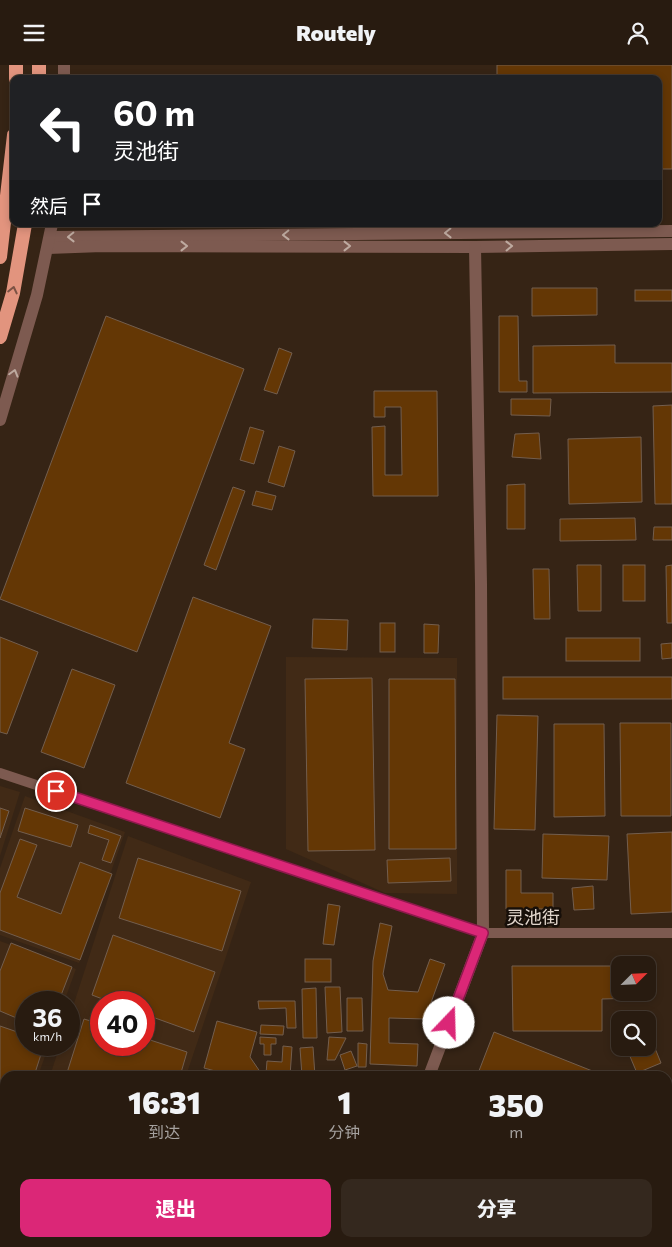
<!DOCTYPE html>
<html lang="zh">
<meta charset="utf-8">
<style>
:root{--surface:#281b10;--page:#34281e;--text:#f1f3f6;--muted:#a5a19f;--line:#443930;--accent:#db2777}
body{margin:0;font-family:Commissioner,"Noto Sans SC",sans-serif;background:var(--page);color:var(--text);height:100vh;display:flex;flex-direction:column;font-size:19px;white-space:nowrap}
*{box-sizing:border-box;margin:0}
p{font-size:16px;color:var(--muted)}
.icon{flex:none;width:28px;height:28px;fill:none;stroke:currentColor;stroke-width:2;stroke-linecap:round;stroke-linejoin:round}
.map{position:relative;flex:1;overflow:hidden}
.panel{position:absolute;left:0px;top:1006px;width:672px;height:176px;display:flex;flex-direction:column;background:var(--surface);border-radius:15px 15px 0 0;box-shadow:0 2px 8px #0003,0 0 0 1px var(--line)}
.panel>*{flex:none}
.top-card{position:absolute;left:10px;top:10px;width:652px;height:152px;border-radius:10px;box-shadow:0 2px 8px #0003,0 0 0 1px var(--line);background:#202124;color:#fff;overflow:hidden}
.needle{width:32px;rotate:66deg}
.fabs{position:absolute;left:611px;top:891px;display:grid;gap:10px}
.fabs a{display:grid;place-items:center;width:45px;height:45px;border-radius:10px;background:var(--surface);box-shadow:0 2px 8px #0003,0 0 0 1px var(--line);font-size:25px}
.speed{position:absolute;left:15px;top:926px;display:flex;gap:10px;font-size:25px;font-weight:700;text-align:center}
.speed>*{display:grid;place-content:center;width:65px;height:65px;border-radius:50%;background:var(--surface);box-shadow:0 2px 8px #0003,0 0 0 1px var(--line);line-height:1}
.speed small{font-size:12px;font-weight:400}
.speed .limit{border:8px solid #d22;background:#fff;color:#111}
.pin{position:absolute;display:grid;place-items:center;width:42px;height:42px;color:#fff;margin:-21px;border:2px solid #fff;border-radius:50%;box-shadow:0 1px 5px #0007}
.me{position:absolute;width:55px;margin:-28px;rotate:21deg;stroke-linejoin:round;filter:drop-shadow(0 0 4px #0008)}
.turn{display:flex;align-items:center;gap:18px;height:105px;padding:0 20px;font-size:22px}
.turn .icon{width:65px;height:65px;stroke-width:2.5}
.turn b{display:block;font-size:35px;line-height:42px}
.then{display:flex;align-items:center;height:48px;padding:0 20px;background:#0003;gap:10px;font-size:19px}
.eta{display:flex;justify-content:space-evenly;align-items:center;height:85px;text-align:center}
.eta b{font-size:30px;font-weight:800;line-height:35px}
.button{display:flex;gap:10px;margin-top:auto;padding:10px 20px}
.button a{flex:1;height:58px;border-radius:10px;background:var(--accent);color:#fff;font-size:20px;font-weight:800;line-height:58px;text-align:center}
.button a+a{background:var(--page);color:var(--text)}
header{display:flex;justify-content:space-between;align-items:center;height:65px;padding:0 20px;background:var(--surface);font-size:22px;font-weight:800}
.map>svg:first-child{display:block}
.built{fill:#412a16;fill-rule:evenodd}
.building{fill:#643705;stroke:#735e4e}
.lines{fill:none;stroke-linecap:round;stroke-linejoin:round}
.minor{stroke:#7d5a50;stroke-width:10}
.tertiary{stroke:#7d5a50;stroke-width:12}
.trunk{stroke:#e2947e;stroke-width:14}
.oneway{stroke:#beaaa0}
.oneway2{stroke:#7c5244}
.route-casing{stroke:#8e194d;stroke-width:12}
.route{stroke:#db2777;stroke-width:9}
.labels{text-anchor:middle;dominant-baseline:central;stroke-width:5;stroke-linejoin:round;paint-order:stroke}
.street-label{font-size:18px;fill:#e1d5cb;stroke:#170f09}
</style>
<header><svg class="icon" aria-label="menu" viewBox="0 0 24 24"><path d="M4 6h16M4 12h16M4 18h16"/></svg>Routely<svg class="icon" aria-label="person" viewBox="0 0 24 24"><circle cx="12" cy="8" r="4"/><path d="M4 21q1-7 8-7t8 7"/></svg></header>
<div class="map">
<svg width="672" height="1182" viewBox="0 0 672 1182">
<rect width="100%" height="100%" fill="#362415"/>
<!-- built -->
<g class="built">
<path d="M 286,592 L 457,593 L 457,829 L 385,828 L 286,784 Z"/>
<path d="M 0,721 L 20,727 L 0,791 Z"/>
<path d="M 25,731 L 125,767 L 79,898 L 0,870 L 0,803 Z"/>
<path d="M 128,771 L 251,817 L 186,1011 L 50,1011 L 60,980 L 69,980 L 69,954 ZM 101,938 L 144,938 L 144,980 L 101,980 Z"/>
<path d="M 0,876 L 76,904 L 64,937 L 26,938 L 26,980 L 49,980 L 38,1011 L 5,1011 L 5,1104 L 0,1118 Z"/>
<path d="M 5,1152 L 5,1178 L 130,1178 L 128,1182 L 0,1182 L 0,1168 Z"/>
</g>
<!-- building -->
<g class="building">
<path d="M 497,0 L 672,0 L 672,104 L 659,104 L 659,14 L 497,14 Z"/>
<path d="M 532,223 L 597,223 L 597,250 L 532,251 Z"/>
<rect x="635" y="225" width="37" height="11"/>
<path d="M 106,251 L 244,304 L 137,587 L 0,534 Z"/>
<path d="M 499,251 L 518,251 L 519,316 L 527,316 L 527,327 L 499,327 Z"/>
<path d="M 615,280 L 615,298 L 672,298 L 672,327 L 533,328 L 533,281 Z"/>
<path d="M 279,283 L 292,288 L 277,329 L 264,325 Z"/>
<path d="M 374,326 L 437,326 L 438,431 L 373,431 L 372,362 L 385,361 L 385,410 L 402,410 L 401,342 L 385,342 L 385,352 L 374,352 Z"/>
<path d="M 511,334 L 551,334 L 550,351 L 511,350 Z"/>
<path d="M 672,340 L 672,439 L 655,439 L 653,341 Z"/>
<path d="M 250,362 L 264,366 L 254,399 L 240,395 Z"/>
<path d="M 539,368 L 541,394 L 512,392 L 515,369 Z"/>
<path d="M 641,372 L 642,437 L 569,439 L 568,374 Z"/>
<path d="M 279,381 L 295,386 L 284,422 L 268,417 Z"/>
<path d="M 525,419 L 525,464 L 507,464 L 507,420 Z"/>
<path d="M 233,422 L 245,426 L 216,505 L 204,500 Z"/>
<path d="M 256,426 L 276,431 L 272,445 L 252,440 Z"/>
<path d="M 635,453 L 636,475 L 560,476 L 560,454 Z"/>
<path d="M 654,462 L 672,462 L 672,475 L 653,475 Z"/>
<path d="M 577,500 L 601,500 L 601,546 L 578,546 Z"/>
<rect x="623" y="500" width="22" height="36"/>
<path d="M 672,500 L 672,558 L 667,558 L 666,501 Z"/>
<path d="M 533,504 L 549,504 L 550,554 L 534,554 Z"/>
<path d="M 193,532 L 271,561 L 229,678 L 245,684 L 220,753 L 126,718 Z"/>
<path d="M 313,554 L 348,555 L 347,585 L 312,583 Z"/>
<rect x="380" y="558" width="15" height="29"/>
<path d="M 424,559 L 439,560 L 438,588 L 424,588 Z"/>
<path d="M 0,572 L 38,587 L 7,669 L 0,667 Z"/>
<rect x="566" y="573" width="74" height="23"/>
<path d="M 672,578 L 672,593 L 662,594 L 661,579 Z"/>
<path d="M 72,604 L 115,620 L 84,703 L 41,687 Z"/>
<rect x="503" y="612" width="169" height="22"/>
<path d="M 372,613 L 375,785 L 308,786 L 305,614 Z"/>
<path d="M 389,614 L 455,614 L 456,784 L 389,784 Z"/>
<path d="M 497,650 L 538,651 L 535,765 L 494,764 Z"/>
<path d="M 620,658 L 671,658 L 671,751 L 621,751 Z"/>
<path d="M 554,659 L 604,659 L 605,751 L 554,752 Z"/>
<path d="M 0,743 L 9,746 L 0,773 Z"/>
<path d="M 25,743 L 78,760 L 71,782 L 18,766 Z"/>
<path d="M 90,760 L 121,771 L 111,798 L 102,795 L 109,775 L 88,768 Z"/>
<path d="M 672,767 L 672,847 L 631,849 L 627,769 Z"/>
<path d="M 543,769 L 609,771 L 607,815 L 542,813 Z"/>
<path d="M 20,774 L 37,780 L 17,832 L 61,849 L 80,797 L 112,809 L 80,895 L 0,865 L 0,828 Z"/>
<path d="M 138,793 L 241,826 L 222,886 L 119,853 Z"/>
<path d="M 450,793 L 451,816 L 388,818 L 387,795 Z"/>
<path d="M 506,805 L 521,805 L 521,828 L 553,828 L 553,844 L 506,844 Z"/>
<path d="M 593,821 L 594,844 L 574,845 L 572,823 Z"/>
<path d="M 328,839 L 340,841 L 334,880 L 323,879 Z"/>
<path d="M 380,858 L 392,861 L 383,909 L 388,925 L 418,927 L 430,894 L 445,899 L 425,954 L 389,953 L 389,978 L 418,979 L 417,1001 L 370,999 L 373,896 Z"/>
<path d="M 113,870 L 215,907 L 194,967 L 144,949 L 144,938 L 113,938 L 92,930 Z"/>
<path d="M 11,878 L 72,902 L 58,938 L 26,938 L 26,957 L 0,946 L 0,906 Z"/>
<rect x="305" y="894" width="26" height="23"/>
<path d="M 512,901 L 620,901 L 620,928 L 639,928 L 639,933 L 602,934 L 602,966 L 513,966 Z"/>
<path d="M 325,922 L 340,922 L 342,967 L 327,968 Z"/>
<path d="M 316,923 L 317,973 L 303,973 L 302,924 Z"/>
<path d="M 347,933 L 362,933 L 363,966 L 347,966 Z"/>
<path d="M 258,936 L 295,936 L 296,963 L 287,963 L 286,943 L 259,944 Z"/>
<path d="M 84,954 L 101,959 L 101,980 L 144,980 L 144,973 L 187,987 L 180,1011 L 66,1011 Z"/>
<path d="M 217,956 L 257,967 L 250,992 L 263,1011 L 234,1011 L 204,1003 Z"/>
<path d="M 261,960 L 284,961 L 283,970 L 260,969 Z"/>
<path d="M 0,961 L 26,970 L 26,980 L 44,980 L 34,1011 L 5,1011 L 5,1034 L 0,1032 Z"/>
<path d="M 648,966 L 661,998 L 637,1008 L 626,982 L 648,982 Z"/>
<path d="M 494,967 L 605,1011 L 477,1011 Z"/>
<path d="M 260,972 L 276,973 L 276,979 L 271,979 L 271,990 L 264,990 L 264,979 L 260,979 Z"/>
<path d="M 329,972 L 346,973 L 335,995 L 327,995 Z"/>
<path d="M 358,978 L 367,979 L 366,1002 L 358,1002 Z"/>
<path d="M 283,981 L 292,982 L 290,1011 L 266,1009 L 267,996 L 282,997 Z"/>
<path d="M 313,982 L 315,1011 L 302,1011 L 300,983 Z"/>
<path d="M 351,986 L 357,1001 L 345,1005 L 340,990 Z"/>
<path d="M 0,1042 L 5,1044 L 5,1078 L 0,1093 Z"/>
<path d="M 57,1178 L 106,1178 L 105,1182 L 72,1182 Z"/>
<path d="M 148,1178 L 214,1178 L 213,1182 L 146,1182 Z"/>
<path d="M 259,1178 L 329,1178 L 328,1182 L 272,1182 Z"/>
<path d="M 403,1178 L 441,1178 L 452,1182 L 402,1182 Z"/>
<path d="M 605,1178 L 633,1178 L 631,1182 L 617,1182 Z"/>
</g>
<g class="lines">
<!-- minor -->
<path class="minor" d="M 0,708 L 483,868 L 672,868"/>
<!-- tertiary -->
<g class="tertiary">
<path d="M 64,14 L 64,0"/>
<path d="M 50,172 L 672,166"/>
<path d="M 48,183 L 102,181 L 475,182 L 672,179"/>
<path d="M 0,355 L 37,230 L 52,159"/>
<path d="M 429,1011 L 483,868 L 481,519 L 475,182"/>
<path d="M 364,1182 L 366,1178"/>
</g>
<!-- trunk -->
<g class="trunk">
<path d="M 16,14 L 16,0"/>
<path d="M 39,14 L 39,0"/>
<path d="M 0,192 L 14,70"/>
<path d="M 0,272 L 13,228 L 25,159"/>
</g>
</g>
<!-- one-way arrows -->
<defs><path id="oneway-chevron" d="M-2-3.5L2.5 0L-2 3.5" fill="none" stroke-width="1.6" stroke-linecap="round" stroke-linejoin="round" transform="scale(1.25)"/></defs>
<g class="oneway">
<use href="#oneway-chevron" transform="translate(448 168) rotate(179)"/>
<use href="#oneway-chevron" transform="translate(286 170) rotate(179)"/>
<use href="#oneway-chevron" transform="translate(71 172) rotate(179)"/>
<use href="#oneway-chevron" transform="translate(184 181)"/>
<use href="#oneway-chevron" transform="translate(347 181)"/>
<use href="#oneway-chevron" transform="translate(509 181) rotate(-1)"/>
<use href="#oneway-chevron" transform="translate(14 308) rotate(-74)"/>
</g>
<use class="oneway2" href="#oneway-chevron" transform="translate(13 225) rotate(-77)"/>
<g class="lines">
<defs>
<path id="route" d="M 56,726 L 483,868 L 449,958"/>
</defs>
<!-- route casing -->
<use href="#route" class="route-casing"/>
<!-- route -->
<use href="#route" class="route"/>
</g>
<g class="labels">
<!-- street labels -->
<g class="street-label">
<text x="533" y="852">灵池街</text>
</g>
</g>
</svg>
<div class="fabs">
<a><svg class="needle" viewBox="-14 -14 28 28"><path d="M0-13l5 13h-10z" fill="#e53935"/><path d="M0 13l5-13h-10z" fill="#a5a19f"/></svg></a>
<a><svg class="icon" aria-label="search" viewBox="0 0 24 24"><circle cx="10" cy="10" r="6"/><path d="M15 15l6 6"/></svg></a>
</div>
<div class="speed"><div>36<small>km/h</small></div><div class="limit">40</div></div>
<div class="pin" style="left:56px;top:726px;background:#d93025"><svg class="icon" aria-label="arrive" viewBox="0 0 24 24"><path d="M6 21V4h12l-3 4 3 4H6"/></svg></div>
<svg class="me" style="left:449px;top:958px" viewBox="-20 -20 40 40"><circle r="19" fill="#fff"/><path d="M0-13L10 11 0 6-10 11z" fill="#db2777"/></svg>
<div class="top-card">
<div class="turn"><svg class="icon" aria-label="left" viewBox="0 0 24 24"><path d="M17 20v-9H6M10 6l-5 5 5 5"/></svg><div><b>60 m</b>灵池街</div></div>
<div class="then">然后<svg class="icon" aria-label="arrive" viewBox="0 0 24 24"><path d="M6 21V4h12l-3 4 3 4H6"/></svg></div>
</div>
<section class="panel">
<div class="eta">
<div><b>16:31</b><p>到达</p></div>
<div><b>1</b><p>分钟</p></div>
<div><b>350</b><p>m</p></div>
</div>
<div class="button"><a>退出</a><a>分享</a></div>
</section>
</div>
